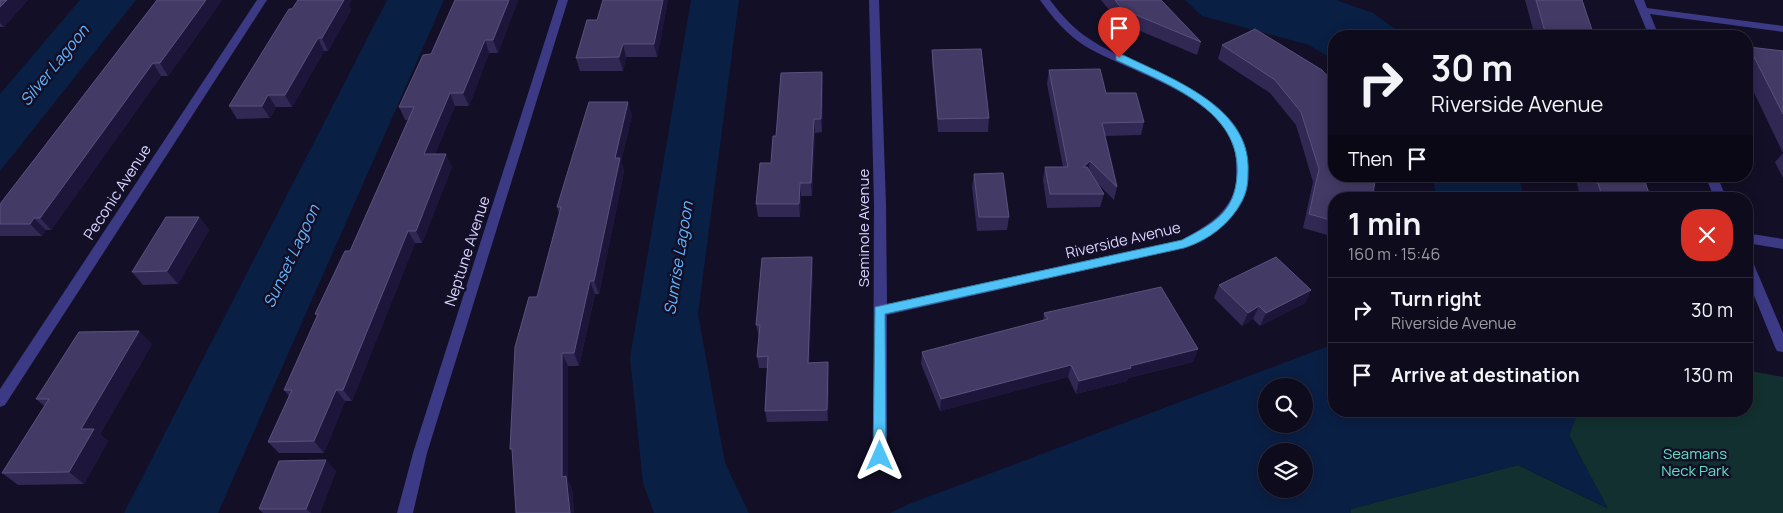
<!DOCTYPE html>
<meta charset="utf-8">
<style>
:root{--surface:#0e0b1c;--page:#171425;--text:#f1f3f6;--muted:#9b9ba3;--line:#2e2b3b}
body{margin:0;font-family:Manrope,sans-serif;background:var(--page);color:var(--text);height:100vh;display:flex;flex-direction:column;font-size:19px;white-space:nowrap}
*{box-sizing:border-box;margin:0}
p{font-size:16px;color:var(--muted)}
.icon{flex:none;width:28px;height:28px;fill:none;stroke:currentColor;stroke-width:2;stroke-linecap:round;stroke-linejoin:round}
.map{position:relative;flex:1;overflow:hidden}
.sheet{position:absolute;left:1328px;top:192px;width:425px;height:225px;display:flex;flex-direction:column;background:var(--surface);border-radius:20px;box-shadow:0 2px 12px #0003,0 0 0 1px var(--line)}
.sheet>*{flex:none}
.banner{position:absolute;left:1328px;top:30px;width:425px;height:152px;border-radius:20px;box-shadow:0 2px 12px #0003,0 0 0 1px var(--line);background:#0e0b1c;color:var(--text);overflow:hidden}
.controls{position:absolute;left:1258px;top:378px;display:grid;gap:10px}
.controls a{display:grid;place-items:center;width:55px;height:55px;border-radius:50%;background:var(--surface);box-shadow:0 2px 12px #0003,0 0 0 1px var(--line);font-size:25px}
.pin{position:absolute;display:grid;place-items:center;width:42px;height:42px;color:#fff;margin:-51px -21px;border-radius:50% 50% 50% 0;rotate:-45deg;box-shadow:0 0 5px #0007}
.pin .icon{rotate:45deg}
.me{position:absolute;width:55px;margin:-28px;rotate:0deg;stroke-linejoin:round;filter:drop-shadow(0 0 4px #0008)}
.turn{display:flex;align-items:center;gap:18px;height:105px;padding:0 20px;font-size:22px}
.turn .icon{width:65px;height:65px;stroke-width:2.5}
.turn b{display:block;font-size:35px;line-height:42px}
.then{display:flex;align-items:center;height:48px;padding:0 20px;background:#0003;gap:10px;font-size:19px}
.round{display:grid;place-items:center;flex:none;width:52px;height:52px;border-radius:20px;background:var(--page)}
.headline{display:flex;align-items:center;justify-content:space-between;height:85px;padding:0 20px}
h1{font-size:30px;font-weight:700;line-height:38px}
ul{padding:0;list-style:none}
li{display:flex;align-items:center;gap:15px;height:65px;padding:0 20px;border-top:1px solid var(--line)}
li div{flex:1}
li b{display:block;font-size:19px}
li em{font-style:normal}
.map>svg:first-child{display:block}
.green{fill:#12302f}
.water{fill:#0a1f44;fill-rule:evenodd}
.lines{fill:none;stroke-linecap:round;stroke-linejoin:round}
.minor{fill:#3d3a85;fill-rule:evenodd}
.wall{fill:#312854}
.shaded-wall{fill:#1d163a}
.building{fill:#433a66;stroke:#5a527e}
.route{fill:#4fc3f7;stroke:#337fa1}
.labels{text-anchor:middle;dominant-baseline:central;stroke-width:5;stroke-linejoin:round;paint-order:stroke}
.street-label{font-size:15px;fill:#d9d4ff;stroke:#130f26}
.park-label{font-size:15px;fill:#5fe0c0;stroke:#130f26}
.water-label{font-size:16px;font-style:italic;fill:#62b6ff;stroke:#130f26}
</style>
<div class="map">
<svg width="1783" height="513" viewBox="0 0 1783 513">
<rect width="100%" height="100%" fill="#130f26"/>
<!-- green -->
<path class="green" d="M 1746,370 L 1783,377 L 1783,513 L 1351,513 L 1351,509 L 1518,465 L 1607,508 L 1569,435 L 1578,411 L 1746,411 Z"/>
<!-- water -->
<g class="water">
<path d="M 80,0 L 136,0 L 0,171 L 0,94 Z"/>
<path d="M 387,0 L 444,0 L 218,513 L 124,513 Z"/>
<path d="M 691,0 L 739,0 L 698,314 L 725,463 L 749,513 L 654,513 L 643,483 L 630,358 Z"/>
<path d="M 1185,0 L 1336,0 L 1373,13 L 1405,36 L 1334,36 L 1334,60 L 1309,45 L 1202,16 Z"/>
<path d="M 1433,176 L 1519,176 L 1524,199 L 1436,199 Z"/>
<path d="M 1334,344 L 1334,411 L 1578,411 L 1569,436 L 1608,508 L 1518,465 L 1351,509 L 1351,513 L 890,513 L 909,504 ZM 1304,386 L 1304,424 L 1266,424 L 1266,386 ZM 1304,451 L 1304,489 L 1266,489 L 1266,451 Z"/>
</g>
<g class="lines">
<!-- minor -->
<g class="minor">
<path d="M 257,0 L 267,0 L 5,405 L 0,407 L 0,389 Z"/>
<path d="M 558,0 L 568,0 L 427,453 L 413,513 L 397,513 L 413,453 Z"/>
<path d="M 869,0 L 879,0 L 886,205 L 887,304 L 1181,240 C 1211,224 1240,206 1236,168 C 1236,162 1236,155 1234,149 C 1221,95 1128,72 1085,46 C 1067,35 1052,17 1040,0 L 1050,0 C 1061,15 1075,30 1091,40 C 1137,71 1230,87 1246,149 C 1247,155 1247,162 1248,168 C 1253,209 1220,230 1188,247 L 887,315 L 887,456 L 885,461 L 880,462 L 875,461 L 873,456 L 874,205 Z"/>
<path d="M 1634,0 L 1644,0 L 1647,8 L 1783,26 L 1783,32 L 1650,14 L 1659,36 L 1649,36 Z"/>
<path d="M 1705,176 L 1717,176 L 1727,199 L 1715,199 Z"/>
<path d="M 1746,233 L 1783,239 L 1783,249 L 1746,243 Z"/>
<path d="M 1746,255 L 1752,260 L 1783,333 L 1783,352 L 1777,351 L 1775,347 L 1746,276 Z"/>
</g>
</g>
<!-- wall -->
<g class="wall">
<path d="M 0,0 L 28,0 L 4,27 L 0,27 Z"/>
<path d="M 157,0 L 222,0 L 168,76 L 161,76 L 51,230 L 46,230 L 42,236 L 0,236 L 0,204 Z"/>
<path d="M 455,0 L 518,0 L 498,53 L 489,53 L 469,106 L 455,106 L 435,154 L 452,167 L 422,243 L 415,243 L 352,401 L 345,401 L 324,453 L 279,453 L 268,442 L 289,396 L 284,390 L 317,317 L 315,314 L 350,251 L 408,120 L 405,120 L 399,107 L 431,54 Z"/>
<path d="M 668,0 L 657,57 L 626,57 L 623,71 L 580,71 L 576,58 L 597,20 Z"/>
<path d="M 1101,0 L 1161,0 L 1201,42 L 1197,55 L 1119,22 Z"/>
<path d="M 1525,0 L 1582,0 L 1594,36 L 1529,36 L 1531,33 L 1534,33 Z"/>
<path d="M 349,5 L 351,10 L 328,51 L 324,51 L 292,107 L 276,107 L 270,118 L 237,119 L 229,106 Z"/>
<path d="M 1222,45 L 1322,70 L 1334,176 L 1384,176 L 1382,182 L 1375,181 L 1334,199 L 1334,237 L 1303,228 L 1313,182 L 1296,125 L 1270,93 L 1218,59 Z"/>
<path d="M 1749,47 L 1783,51 L 1783,153 L 1746,76 L 1746,51 Z"/>
<path d="M 932,50 L 989,118 L 988,132 L 938,132 L 932,63 Z"/>
<path d="M 1049,70 L 1106,93 L 1144,122 L 1141,135 L 1105,136 L 1117,187 L 1114,200 L 1098,184 L 1104,194 L 1100,207 L 1047,208 L 1043,180 L 1045,167 L 1063,167 L 1047,84 Z"/>
<path d="M 822,72 L 823,85 L 822,132 L 815,133 L 812,196 L 801,196 L 800,217 L 758,217 L 756,204 L 771,163 L 776,136 Z"/>
<path d="M 632,115 L 621,162 L 624,171 L 599,294 L 595,294 L 579,366 L 568,366 L 568,481 L 572,488 L 574,513 L 516,513 L 537,297 L 559,213 L 557,207 Z"/>
<path d="M 1783,153 L 1783,178 L 1775,162 Z"/>
<path d="M 974,174 L 1009,217 L 1007,230 L 977,231 L 972,187 Z"/>
<path d="M 1575,176 L 1643,176 L 1651,199 L 1589,199 L 1588,196 L 1580,195 Z"/>
<path d="M 199,217 L 209,230 L 178,284 L 143,285 L 132,272 Z"/>
<path d="M 813,270 L 809,363 L 829,374 L 828,421 L 767,422 L 765,411 L 768,368 L 759,368 L 757,357 L 759,337 L 756,325 Z"/>
<path d="M 1219,285 L 1311,290 L 1305,303 L 1260,326 L 1253,319 L 1242,326 L 1214,298 Z"/>
<path d="M 1044,313 L 1198,349 L 1193,362 L 1128,378 L 1127,381 L 1076,394 L 1068,377 L 940,411 L 921,364 L 922,352 L 1043,321 Z"/>
<path d="M 152,344 L 100,434 L 108,441 L 84,484 L 18,485 L 2,473 L 44,406 L 36,399 Z"/>
<path d="M 336,471 L 320,513 L 263,513 L 259,509 Z"/>
</g>
<!-- shaded-wall -->
<g class="shaded-wall">
<path d="M 7,0 L 28,0 L 4,27 L 0,23 L 0,7 Z"/>
<path d="M 206,0 L 222,0 L 168,76 L 160,63 Z"/>
<path d="M 341,0 L 352,0 L 349,5 L 351,10 L 328,51 L 322,38 Z"/>
<path d="M 509,0 L 518,0 L 498,53 L 493,40 Z"/>
<path d="M 663,0 L 668,0 L 657,57 L 654,44 Z"/>
<path d="M 318,38 L 324,51 L 292,107 L 285,95 Z"/>
<path d="M 485,40 L 489,53 L 469,106 L 463,93 Z"/>
<path d="M 623,44 L 626,57 L 623,71 L 619,57 Z"/>
<path d="M 153,63 L 161,76 L 51,230 L 40,218 Z"/>
<path d="M 822,72 L 823,85 L 822,132 L 821,119 Z"/>
<path d="M 450,93 L 455,106 L 430,167 L 424,154 Z"/>
<path d="M 268,95 L 276,107 L 270,118 L 262,106 Z"/>
<path d="M 628,102 L 632,115 L 621,162 L 624,171 L 599,294 L 594,281 L 615,158 Z"/>
<path d="M 814,119 L 815,133 L 812,196 L 811,183 Z"/>
<path d="M 446,154 L 452,167 L 422,243 L 416,231 Z"/>
<path d="M 1090,161 L 1088,174 L 1083,167 Z"/>
<path d="M 800,183 L 801,196 L 800,217 L 799,204 Z"/>
<path d="M 199,217 L 209,230 L 178,284 L 167,271 Z"/>
<path d="M 34,218 L 46,230 L 42,236 L 30,224 Z"/>
<path d="M 408,231 L 415,243 L 352,401 L 343,390 Z"/>
<path d="M 812,257 L 813,270 L 809,375 L 808,363 Z"/>
<path d="M 590,281 L 595,294 L 579,366 L 574,353 Z"/>
<path d="M 1311,290 L 1305,303 L 1260,326 L 1266,313 Z"/>
<path d="M 1259,306 L 1253,319 L 1242,326 L 1248,313 Z"/>
<path d="M 139,331 L 152,344 L 100,434 L 108,441 L 84,484 L 69,472 L 81,429 Z"/>
<path d="M 1198,349 L 1193,362 L 1128,378 L 1127,381 L 1076,394 L 1079,381 L 1130,366 Z"/>
<path d="M 562,353 L 568,366 L 568,481 L 572,488 L 574,513 L 570,513 L 562,477 Z"/>
<path d="M 828,362 L 829,374 L 828,421 L 827,410 Z"/>
<path d="M 1071,365 L 1068,377 L 940,411 L 941,399 Z"/>
<path d="M 336,390 L 345,401 L 324,453 L 314,441 Z"/>
<path d="M 326,460 L 336,471 L 320,513 L 311,513 L 306,509 Z"/>
</g>
<!-- building -->
<g class="building">
<path d="M 0,0 L 7,0 L 0,7 Z"/>
<path d="M 157,0 L 206,0 L 160,63 L 153,63 L 40,218 L 34,218 L 30,224 L 0,224 L 0,204 Z"/>
<path d="M 298,0 L 344,0 L 322,38 L 318,38 L 285,95 L 268,95 L 262,106 L 229,106 L 289,9 L 292,9 Z"/>
<path d="M 455,0 L 509,0 L 493,40 L 485,40 L 463,93 L 450,93 L 424,154 L 446,154 L 416,231 L 408,231 L 343,390 L 336,390 L 314,441 L 268,442 L 292,390 L 284,390 L 318,314 L 315,314 L 345,251 L 350,251 L 414,107 L 399,107 L 423,55 L 431,54 Z"/>
<path d="M 603,0 L 663,0 L 654,44 L 623,44 L 619,57 L 576,58 L 587,20 L 597,20 Z"/>
<path d="M 1115,0 L 1161,0 L 1201,42 L 1122,9 Z"/>
<path d="M 1536,0 L 1582,0 L 1594,36 L 1532,36 L 1531,33 L 1546,35 Z"/>
<path d="M 1255,29 L 1322,70 L 1334,83 L 1334,176 L 1376,176 L 1372,199 L 1334,199 L 1334,221 L 1309,214 L 1319,169 L 1301,112 L 1275,80 L 1222,45 Z"/>
<path d="M 1749,47 L 1783,51 L 1783,114 Z"/>
<path d="M 981,49 L 989,118 L 938,119 L 932,50 Z"/>
<path d="M 1100,69 L 1106,93 L 1136,93 L 1144,122 L 1102,123 L 1117,187 L 1090,161 L 1083,167 L 1087,167 L 1104,194 L 1050,194 L 1045,167 L 1068,167 L 1049,70 Z"/>
<path d="M 822,72 L 821,119 L 814,119 L 811,183 L 800,183 L 799,204 L 756,204 L 760,163 L 771,163 L 773,136 L 776,136 L 781,73 Z"/>
<path d="M 589,102 L 628,102 L 615,158 L 620,158 L 594,281 L 590,281 L 574,353 L 562,353 L 562,477 L 566,476 L 570,513 L 516,513 L 512,449 L 510,449 L 515,347 L 529,297 L 537,297 L 561,207 L 557,207 Z"/>
<path d="M 1003,173 L 1009,217 L 979,217 L 974,174 Z"/>
<path d="M 1588,176 L 1643,176 L 1651,199 L 1603,199 L 1598,183 L 1589,182 Z"/>
<path d="M 166,217 L 199,217 L 167,271 L 132,272 Z"/>
<path d="M 812,257 L 808,363 L 828,362 L 827,410 L 765,411 L 768,356 L 757,357 L 760,325 L 756,325 L 762,258 Z"/>
<path d="M 1276,257 L 1311,290 L 1266,313 L 1259,306 L 1248,313 L 1219,285 Z"/>
<path d="M 1161,287 L 1198,349 L 1130,366 L 1131,368 L 1079,381 L 1071,365 L 941,399 L 922,352 L 1048,319 L 1044,313 Z"/>
<path d="M 139,331 L 81,429 L 94,429 L 69,472 L 2,473 L 49,399 L 36,399 L 79,332 Z"/>
<path d="M 326,460 L 306,509 L 259,509 L 279,461 Z"/>
</g>
<!-- route -->
<path class="route" d="M 1116,55 L 1123,55 C 1170,78 1252,107 1248,172 C 1248,183 1247,191 1242,201 C 1230,224 1209,240 1184,248 L 885,314 L 886,456 L 884,460 L 875,460 L 873,456 L 875,307 L 1182,240 C 1212,224 1235,213 1237,175 C 1242,109 1164,83 1116,60 Z"/>
<g class="labels">
<!-- street labels -->
<g class="street-label">
<text transform="translate(117 192) rotate(-57)">Peconic Avenue</text>
<text transform="translate(863 228) rotate(-90)">Seminole Avenue</text>
<text transform="translate(1123 240) rotate(-13)">Riverside Avenue</text>
<text transform="translate(467 251) rotate(-72)">Neptune Avenue</text>
</g>
<!-- park labels -->
<g class="park-label">
<text x="1695" y="453">Seamans<tspan x="1695" dy="17">Neck Park</tspan></text>
</g>
<!-- water labels -->
<g class="water-label">
<text transform="translate(54 65) rotate(-51)">Silver Lagoon</text>
<text transform="translate(291 256) rotate(-65)">Sunset Lagoon</text>
<text transform="translate(678 258) rotate(-81)">Sunrise Lagoon</text>
</g>
</g>
</svg>
<div class="controls">
<a><svg class="icon" aria-label="search" viewBox="0 0 24 24"><circle cx="10" cy="10" r="6"/><path d="M15 15l6 6"/></svg></a>
<a><svg class="icon" aria-label="layers" viewBox="0 0 24 24"><path d="M12 4l9 5-9 5-9-5zM3 14l9 5 9-5"/></svg></a>
</div>
<div class="pin" style="left:1119px;top:58px;background:#d93025"><svg class="icon" aria-label="arrive" viewBox="0 0 24 24"><path d="M6 21V4h12l-3 4 3 4H6"/></svg></div>
<svg class="me" style="left:880px;top:456px" viewBox="-20 -20 40 40"><path d="M0-17L14 15 0 8-14 15z" fill="#4fc3f7" stroke="#fff" stroke-width="4"/></svg>
<div class="banner">
<div class="turn"><svg class="icon" aria-label="right" viewBox="0 0 24 24"><path d="M7 20v-9h11M14 6l5 5-5 5"/></svg><div><b>30 m</b>Riverside Avenue</div></div>
<div class="then">Then<svg class="icon" aria-label="arrive" viewBox="0 0 24 24"><path d="M6 21V4h12l-3 4 3 4H6"/></svg></div>
</div>
<section class="sheet">
<div class="headline"><div><h1>1 min</h1><p>160 m · 15:46</p></div><a class="round" style="background:#d93025;color:#fff"><svg class="icon" aria-label="close" viewBox="0 0 24 24"><path d="M6 6l12 12M18 6L6 18"/></svg></a></div>
<ul>
<li><svg class="icon" aria-label="right" viewBox="0 0 24 24"><path d="M7 20v-9h11M14 6l5 5-5 5"/></svg><div><b>Turn right</b><p>Riverside Avenue</p></div><em>30 m</em></li>
<li><svg class="icon" aria-label="arrive" viewBox="0 0 24 24"><path d="M6 21V4h12l-3 4 3 4H6"/></svg><div><b>Arrive at destination</b></div><em>130 m</em></li>
</ul>
</section>
</div>
